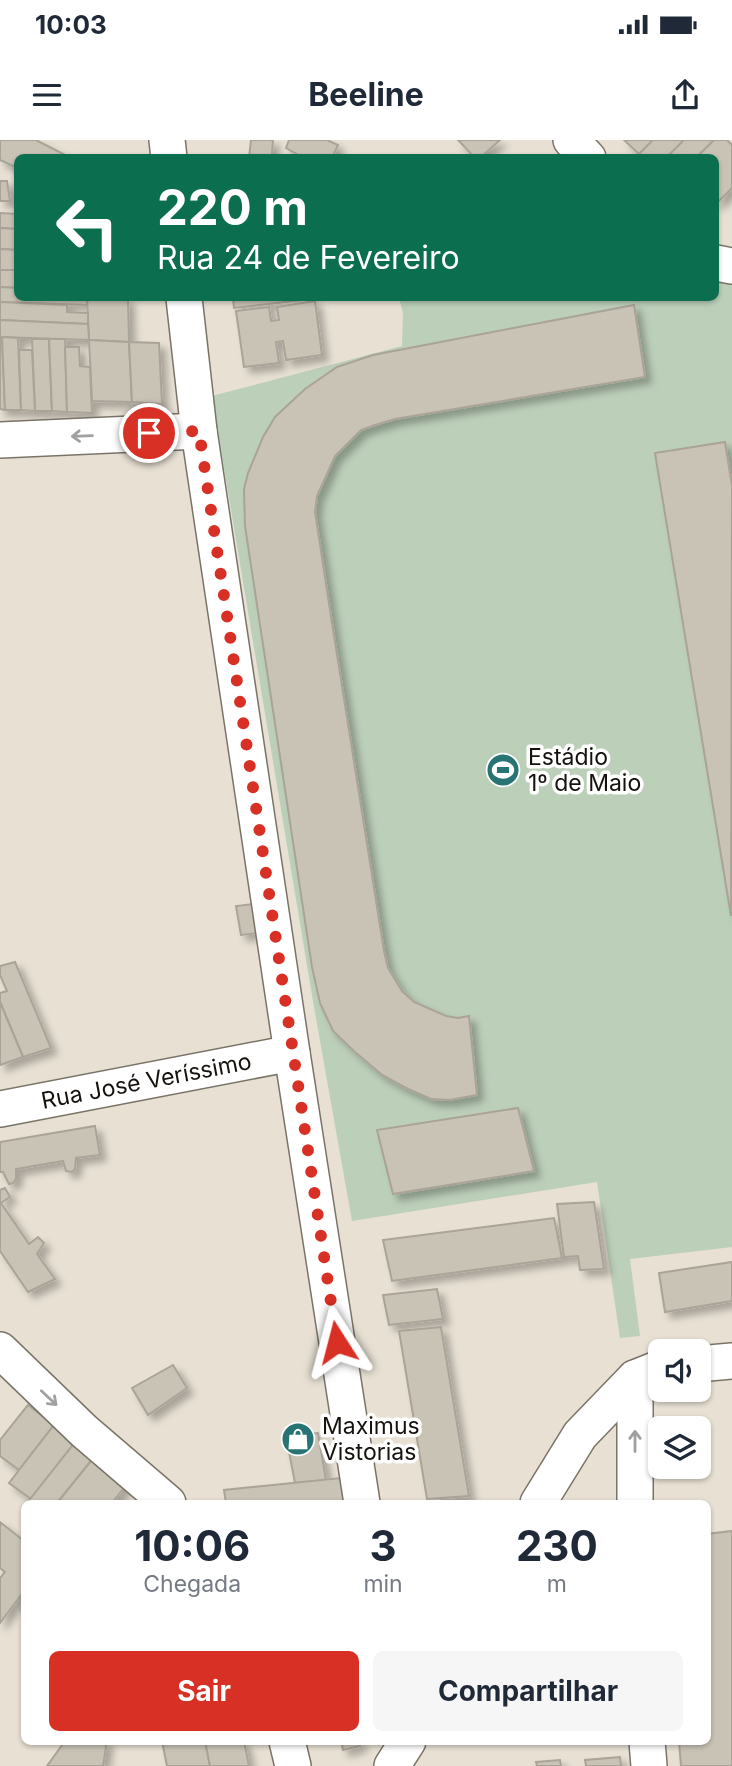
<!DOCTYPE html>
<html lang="pt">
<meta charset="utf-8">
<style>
:root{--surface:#fff;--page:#f6f6f7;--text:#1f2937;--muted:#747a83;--accent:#d93025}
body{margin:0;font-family:Inter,sans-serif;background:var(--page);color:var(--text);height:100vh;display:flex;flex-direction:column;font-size:26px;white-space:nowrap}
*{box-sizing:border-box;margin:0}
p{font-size:23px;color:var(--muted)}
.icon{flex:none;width:38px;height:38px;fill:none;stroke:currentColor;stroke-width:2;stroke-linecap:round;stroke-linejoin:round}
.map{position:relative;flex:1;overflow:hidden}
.side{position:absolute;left:21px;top:1360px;width:690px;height:245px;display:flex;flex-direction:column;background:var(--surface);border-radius:10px;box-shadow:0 2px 5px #0004}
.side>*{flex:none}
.guide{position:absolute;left:14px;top:14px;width:705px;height:147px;border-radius:10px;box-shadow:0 2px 5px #0004;background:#0b6e4f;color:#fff;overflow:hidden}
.fabs{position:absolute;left:648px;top:1199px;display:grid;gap:14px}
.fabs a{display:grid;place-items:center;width:63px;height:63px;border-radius:10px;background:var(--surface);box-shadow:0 2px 5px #0004;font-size:35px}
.pin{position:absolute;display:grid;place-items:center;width:60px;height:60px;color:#fff;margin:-30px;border:4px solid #fff;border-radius:50%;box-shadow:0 2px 7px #0007}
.me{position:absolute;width:77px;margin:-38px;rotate:351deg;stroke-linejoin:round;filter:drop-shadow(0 0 5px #0008)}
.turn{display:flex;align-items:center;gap:24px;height:147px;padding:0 28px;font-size:32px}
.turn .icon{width:91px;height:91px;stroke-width:2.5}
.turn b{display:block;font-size:49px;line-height:60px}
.eta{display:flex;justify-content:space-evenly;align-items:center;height:119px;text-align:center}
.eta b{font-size:42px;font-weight:700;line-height:49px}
.action{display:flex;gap:14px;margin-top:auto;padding:14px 28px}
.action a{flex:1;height:80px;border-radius:10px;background:var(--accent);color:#fff;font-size:28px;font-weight:700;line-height:80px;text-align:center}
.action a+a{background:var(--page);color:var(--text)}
.status{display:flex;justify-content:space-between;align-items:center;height:49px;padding:0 35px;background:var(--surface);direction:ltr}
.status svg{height:19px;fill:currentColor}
header{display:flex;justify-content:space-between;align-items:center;height:91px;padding:0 28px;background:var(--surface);font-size:32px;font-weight:700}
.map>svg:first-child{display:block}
.green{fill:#bccfb9}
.building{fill:#c9c3b6;stroke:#aaa397;stroke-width:2;filter:url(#shadow)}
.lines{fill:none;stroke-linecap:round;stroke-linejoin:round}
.minor-casing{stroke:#7a7468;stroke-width:38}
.minor{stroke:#fff;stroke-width:35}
.oneway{stroke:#a1a09f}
.route{stroke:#d93025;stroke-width:12;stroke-dasharray:0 21.6}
.labels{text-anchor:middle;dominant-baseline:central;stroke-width:7;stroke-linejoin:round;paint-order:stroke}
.poi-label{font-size:23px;fill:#15120e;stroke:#fff;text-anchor:start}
.street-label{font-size:23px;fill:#15120e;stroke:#fff}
</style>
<div class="status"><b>10:03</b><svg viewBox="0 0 49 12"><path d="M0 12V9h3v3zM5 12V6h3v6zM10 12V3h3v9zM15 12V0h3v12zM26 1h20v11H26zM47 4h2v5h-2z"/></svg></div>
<header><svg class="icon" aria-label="menu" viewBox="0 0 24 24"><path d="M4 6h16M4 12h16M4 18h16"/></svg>Beeline<svg class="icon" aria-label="share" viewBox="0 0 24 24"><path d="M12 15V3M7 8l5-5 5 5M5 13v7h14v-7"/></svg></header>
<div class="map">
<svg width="732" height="1626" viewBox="0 0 732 1626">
<defs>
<filter id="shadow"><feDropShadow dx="6" dy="6" stdDeviation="3.5" flood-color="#0004"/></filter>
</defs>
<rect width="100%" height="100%" fill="#e7e0d3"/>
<!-- green -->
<path class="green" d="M 716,129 L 732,133 L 732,1107 L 630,1119 L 640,1196 L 620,1198 L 597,1042 L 352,1081 L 314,867 L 212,256 L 402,206 L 403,173 L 399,158 L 716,158 Z"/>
<!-- building -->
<g class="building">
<path d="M 0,0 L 36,0 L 71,18 L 18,18 L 18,28 L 0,20 Z"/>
<path d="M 251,0 L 273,0 L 272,14 L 274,14 L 274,18 L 249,18 Z"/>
<path d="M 289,0 L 327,0 L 338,5 L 332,18 L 304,18 L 286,8 Z"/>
<path d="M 458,0 L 500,0 L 480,18 L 475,18 Z"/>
<path d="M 624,0 L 653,0 L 639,14 Z"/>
<path d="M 653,0 L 684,0 L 666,18 L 642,18 L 639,14 Z"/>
<path d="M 684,0 L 714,0 L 696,18 L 666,18 Z"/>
<path d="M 714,0 L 727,0 L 732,5 L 732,48 L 716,64 L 716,18 L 696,18 Z"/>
<path d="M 0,41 L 7,41 L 10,61 L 0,61 Z"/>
<path d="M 0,73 L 18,74 L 18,89 L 0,88 Z"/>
<path d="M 0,88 L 18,89 L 18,110 L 0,109 Z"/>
<path d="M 0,109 L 18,110 L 18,130 L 0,130 Z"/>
<path d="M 0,130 L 18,130 L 18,148 L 0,147 Z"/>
<path d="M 0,147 L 18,148 L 18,158 L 87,158 L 88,165 L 0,162 Z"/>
<path d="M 87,158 L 128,158 L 129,202 L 89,200 Z"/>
<path d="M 233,158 L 311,158 L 311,159 L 234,168 Z"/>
<path d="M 315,161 L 322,215 L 286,220 L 283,201 L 276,202 L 279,223 L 244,227 L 236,171 L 269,167 L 271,181 L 279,180 L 277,167 Z"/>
<path d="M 0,162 L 67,165 L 67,172 L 88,173 L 88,184 L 0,180 Z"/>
<path d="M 634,165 L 645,237 L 395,279 L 375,285 L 361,290 L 335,316 L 317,356 L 315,372 L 332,483 L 384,811 L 388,828 L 402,851 L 414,862 L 446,876 L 458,878 L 469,876 L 477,955 L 449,960 L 431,959 L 406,948 L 382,935 L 355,912 L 333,891 L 320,863 L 312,827 L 245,386 L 244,349 L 248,333 L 263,297 L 275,277 L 305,249 L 337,227 L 373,215 Z"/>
<path d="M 0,180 L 88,184 L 89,200 L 0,197 Z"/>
<path d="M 0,197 L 2,197 L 5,270 L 0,269 Z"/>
<path d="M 2,197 L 18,198 L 21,270 L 5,270 Z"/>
<path d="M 32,199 L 49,199 L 52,271 L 35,271 Z"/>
<path d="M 49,199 L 65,199 L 67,272 L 52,271 Z"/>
<path d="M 89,200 L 129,202 L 132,262 L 92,261 Z"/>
<path d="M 129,202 L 159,203 L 162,264 L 132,262 Z"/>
<path d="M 65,207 L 79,207 L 80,226 L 90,227 L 92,273 L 67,272 Z"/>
<path d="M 19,210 L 32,210 L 35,271 L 21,270 Z"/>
<path d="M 725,302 L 732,346 L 731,776 L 655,313 Z"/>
<path d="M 253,764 L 258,793 L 241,795 L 236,766 Z"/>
<path d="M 15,822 L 51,908 L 23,917 L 0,862 L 0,853 L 7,851 L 0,835 L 0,826 Z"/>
<path d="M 0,862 L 23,917 L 0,925 Z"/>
<path d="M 518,968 L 534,1031 L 393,1054 L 377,990 Z"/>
<path d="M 95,986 L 100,1015 L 76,1018 L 75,1029 L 72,1032 L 66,1031 L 63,1021 L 16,1029 L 16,1039 L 13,1043 L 9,1044 L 3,1032 L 0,1032 L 0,1002 Z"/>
<path d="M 5,1048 L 10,1057 L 1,1063 L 29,1104 L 38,1097 L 44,1103 L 37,1114 L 55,1139 L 28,1152 L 0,1111 L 0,1050 Z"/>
<path d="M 594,1062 L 604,1129 L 580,1130 L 578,1116 L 564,1117 L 557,1064 Z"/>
<path d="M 554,1078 L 562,1118 L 392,1141 L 383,1100 Z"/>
<path d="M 732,1122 L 732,1161 L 665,1172 L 659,1133 Z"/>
<path d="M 437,1149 L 443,1179 L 389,1185 L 383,1155 Z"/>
<path d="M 441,1187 L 469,1356 L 427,1359 L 399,1191 Z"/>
<path d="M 173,1225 L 187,1248 L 148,1275 L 132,1248 Z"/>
<path d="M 28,1265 L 54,1285 L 19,1330 L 0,1316 L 0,1300 Z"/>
<path d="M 54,1285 L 76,1301 L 31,1359 L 9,1343 Z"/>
<path d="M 318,1293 L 326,1340 L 295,1343 L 286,1296 Z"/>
<path d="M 76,1301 L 95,1316 L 57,1363 L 27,1363 Z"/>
<path d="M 95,1316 L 129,1342 L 112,1363 L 57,1363 Z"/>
<path d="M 341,1338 L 346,1363 L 226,1363 L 224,1350 Z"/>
<path d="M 0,1382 L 24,1401 L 24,1451 L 0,1483 L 0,1438 L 5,1432 L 0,1428 Z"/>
<path d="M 732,1391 L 732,1626 L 681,1626 L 679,1601 L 707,1601 L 707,1394 Z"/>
<path d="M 65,1601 L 107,1601 L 103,1626 L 47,1626 Z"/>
<path d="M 162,1601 L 205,1601 L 210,1626 L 167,1626 Z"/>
<path d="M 205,1601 L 244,1601 L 249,1626 L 210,1626 Z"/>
<path d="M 341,1601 L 361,1601 L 360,1606 L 343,1610 Z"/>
<path d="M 620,1617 L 621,1626 L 586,1626 L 585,1620 Z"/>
<path d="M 560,1620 L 561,1626 L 537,1626 L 536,1622 Z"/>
</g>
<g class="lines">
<defs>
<g id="minor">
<path d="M 167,0 L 169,18"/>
<path d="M 571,0 L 588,18"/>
<path d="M 716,123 L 732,126"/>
<path d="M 184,158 L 199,291 L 292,913 L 362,1363"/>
<path d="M 0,300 L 199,291"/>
<path id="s1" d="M 0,969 L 292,913"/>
<path d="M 0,1210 L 84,1291 L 168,1363"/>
<path d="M 698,1224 L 732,1221"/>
<path d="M 538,1363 L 580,1295 L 635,1238 L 660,1228"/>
<path d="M 635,1363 L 635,1238"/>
<path d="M 287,1601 L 293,1626"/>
<path d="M 647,1601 L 649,1626"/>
<path d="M 392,1626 L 408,1601"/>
</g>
</defs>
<!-- minor casing -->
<use href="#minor" class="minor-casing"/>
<!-- minor -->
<use href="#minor" class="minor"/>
</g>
<!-- one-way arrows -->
<defs><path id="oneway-shaft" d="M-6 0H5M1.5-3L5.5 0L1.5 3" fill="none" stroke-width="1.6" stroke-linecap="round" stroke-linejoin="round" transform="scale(1.75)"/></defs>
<g class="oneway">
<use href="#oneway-shaft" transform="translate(82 296) rotate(178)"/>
<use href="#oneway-shaft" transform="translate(49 1258) rotate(43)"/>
<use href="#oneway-shaft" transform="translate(635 1301) rotate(-90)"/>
</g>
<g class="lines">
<!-- route -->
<path class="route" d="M 149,293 L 199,291 L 337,1202"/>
</g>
<!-- icons -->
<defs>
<symbol id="stadium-disc" viewBox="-11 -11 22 22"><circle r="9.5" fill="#287374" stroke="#fff"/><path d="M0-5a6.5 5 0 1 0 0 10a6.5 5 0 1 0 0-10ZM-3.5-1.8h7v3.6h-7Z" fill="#fff"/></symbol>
<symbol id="shop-disc" viewBox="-11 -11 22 22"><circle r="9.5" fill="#287374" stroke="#fff"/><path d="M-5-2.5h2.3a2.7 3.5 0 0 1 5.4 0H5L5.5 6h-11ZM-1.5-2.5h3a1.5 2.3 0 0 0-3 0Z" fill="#fff"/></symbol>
</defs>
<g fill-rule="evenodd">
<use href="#stadium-disc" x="484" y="611" width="38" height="38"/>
<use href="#shop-disc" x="279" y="1280" width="38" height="38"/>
</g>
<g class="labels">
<!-- poi labels -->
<g class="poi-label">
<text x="528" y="617">Estádio<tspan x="528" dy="26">1º de Maio</tspan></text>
<text x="322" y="1286">Maximus<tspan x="322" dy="26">Vistorias</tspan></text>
</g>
<!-- street labels -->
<g class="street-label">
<text stroke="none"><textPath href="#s1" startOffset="149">Rua José Veríssimo</textPath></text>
</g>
</g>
</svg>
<div class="fabs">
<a><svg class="icon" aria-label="sound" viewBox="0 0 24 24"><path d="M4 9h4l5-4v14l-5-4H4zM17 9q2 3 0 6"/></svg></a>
<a><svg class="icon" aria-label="layers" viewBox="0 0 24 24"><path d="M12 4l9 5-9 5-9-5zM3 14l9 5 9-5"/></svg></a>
</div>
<div class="pin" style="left:149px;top:293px;background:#d93025"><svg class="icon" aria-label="arrive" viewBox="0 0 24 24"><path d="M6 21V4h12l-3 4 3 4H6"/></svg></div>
<svg class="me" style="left:337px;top:1202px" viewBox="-20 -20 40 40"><path d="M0-17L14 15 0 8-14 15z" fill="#d93025" stroke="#fff" stroke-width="4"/></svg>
<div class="guide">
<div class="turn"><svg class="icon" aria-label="left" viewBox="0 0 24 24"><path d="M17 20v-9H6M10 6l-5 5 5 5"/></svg><div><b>220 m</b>Rua 24 de Fevereiro</div></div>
</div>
<section class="side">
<div class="eta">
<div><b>10:06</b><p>Chegada</p></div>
<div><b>3</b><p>min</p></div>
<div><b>230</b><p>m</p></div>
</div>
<div class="action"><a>Sair</a><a>Compartilhar</a></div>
</section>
</div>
